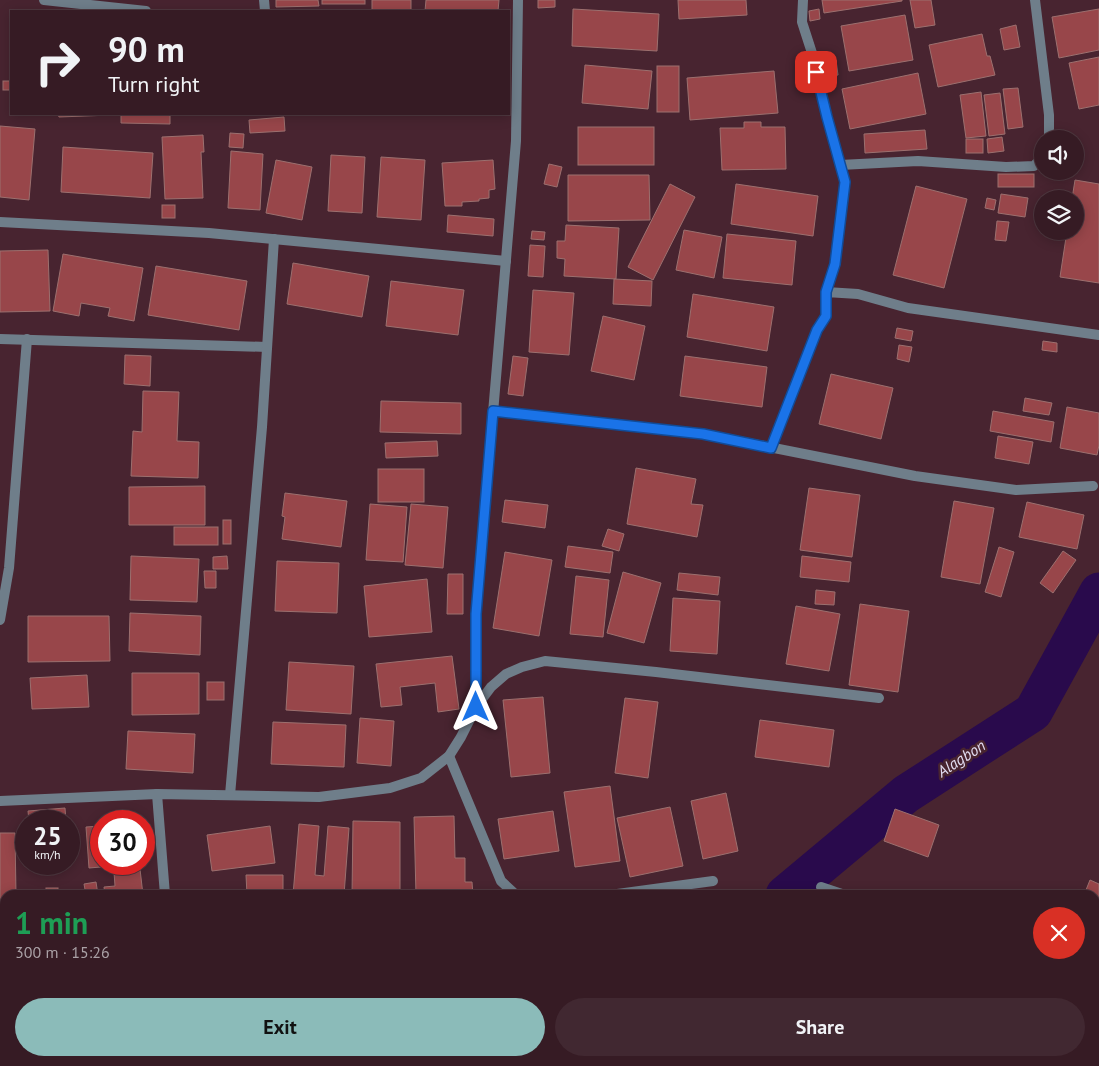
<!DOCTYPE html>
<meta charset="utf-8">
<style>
:root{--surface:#361b24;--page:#412831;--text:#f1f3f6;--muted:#aaa1a6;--line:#503941;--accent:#8bbbb9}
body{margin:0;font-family:"PT Sans",sans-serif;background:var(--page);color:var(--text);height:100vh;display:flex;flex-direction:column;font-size:19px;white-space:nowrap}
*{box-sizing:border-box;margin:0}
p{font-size:16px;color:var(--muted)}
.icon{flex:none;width:28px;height:28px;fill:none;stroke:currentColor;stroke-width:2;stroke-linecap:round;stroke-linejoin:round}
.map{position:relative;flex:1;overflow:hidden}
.side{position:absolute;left:0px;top:890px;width:1100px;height:176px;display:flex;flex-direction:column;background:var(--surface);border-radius:15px 15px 0 0;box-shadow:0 2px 12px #0003,0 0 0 1px var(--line)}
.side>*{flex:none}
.hud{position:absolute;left:10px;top:10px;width:500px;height:105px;border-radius:0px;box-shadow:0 2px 12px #0003,0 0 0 1px var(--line);background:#361b24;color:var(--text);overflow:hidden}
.tools{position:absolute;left:1034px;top:130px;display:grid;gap:10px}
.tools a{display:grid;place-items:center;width:50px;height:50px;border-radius:50%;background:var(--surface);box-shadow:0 2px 12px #0003,0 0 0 1px var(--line);font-size:25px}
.speed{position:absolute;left:15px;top:810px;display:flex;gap:10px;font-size:25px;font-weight:700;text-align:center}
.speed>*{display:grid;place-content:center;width:65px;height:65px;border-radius:50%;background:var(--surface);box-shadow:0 2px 12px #0003,0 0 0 1px var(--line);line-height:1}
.speed small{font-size:12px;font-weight:400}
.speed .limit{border:8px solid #d22;background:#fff;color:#111}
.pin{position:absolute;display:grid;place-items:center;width:42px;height:42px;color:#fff;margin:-21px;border-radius:10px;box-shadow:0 2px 8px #0006}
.me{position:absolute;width:55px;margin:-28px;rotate:0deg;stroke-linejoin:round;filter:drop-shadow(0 0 4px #0008)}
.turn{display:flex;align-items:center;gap:18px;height:105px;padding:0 15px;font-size:22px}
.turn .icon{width:65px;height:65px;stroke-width:2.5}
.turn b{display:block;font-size:35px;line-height:42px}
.round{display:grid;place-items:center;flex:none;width:52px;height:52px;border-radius:26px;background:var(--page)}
.summary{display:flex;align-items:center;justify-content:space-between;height:85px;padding:0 15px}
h1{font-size:30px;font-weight:800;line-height:38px;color:#1e9e55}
.button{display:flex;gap:10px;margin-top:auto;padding:10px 15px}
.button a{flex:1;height:58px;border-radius:30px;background:var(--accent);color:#111;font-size:20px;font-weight:800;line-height:58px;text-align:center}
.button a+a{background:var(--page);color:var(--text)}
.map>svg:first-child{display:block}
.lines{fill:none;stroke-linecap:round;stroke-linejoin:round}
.river{stroke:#290a4c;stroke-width:39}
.building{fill:#98464a;stroke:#9c706f}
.street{stroke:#6f7e8a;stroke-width:10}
.route-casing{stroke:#114b97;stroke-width:12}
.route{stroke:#1a73e8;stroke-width:9}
.labels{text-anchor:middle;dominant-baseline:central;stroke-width:5;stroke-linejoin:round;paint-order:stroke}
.water-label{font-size:16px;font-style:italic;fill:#e2dcf1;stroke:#482430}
</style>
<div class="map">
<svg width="1099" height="1066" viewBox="0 0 1099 1066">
<rect width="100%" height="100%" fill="#482430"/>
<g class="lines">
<!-- river -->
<g class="river">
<path d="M 785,895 L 906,794 L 1033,712 L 1099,592"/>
<path d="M 756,1061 L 757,1066"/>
</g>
</g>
<!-- building -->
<g class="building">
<path d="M 276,0 L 318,0 L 319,6 L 276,7 Z"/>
<rect x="322" y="0" width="43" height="4"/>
<rect x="372" y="0" width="39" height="11"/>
<path d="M 426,0 L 499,0 L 498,11 L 425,11 Z"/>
<path d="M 538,0 L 555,0 L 555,7 L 538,8 Z"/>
<path d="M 678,0 L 746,0 L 747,15 L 679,19 Z"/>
<path d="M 822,0 L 902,0 L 902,1 L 824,13 Z"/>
<path d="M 910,0 L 931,0 L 935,25 L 915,28 Z"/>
<path d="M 573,9 L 659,14 L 657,51 L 572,46 Z"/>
<path d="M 819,9 L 820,19 L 810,21 L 809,11 Z"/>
<path d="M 1099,9 L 1099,50 L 1059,58 L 1052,17 Z"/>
<path d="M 905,15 L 913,60 L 849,71 L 841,26 Z"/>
<path d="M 1016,25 L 1020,47 L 1004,50 L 1000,29 Z"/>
<path d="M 982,34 L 987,56 L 990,56 L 995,75 L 938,87 L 929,45 Z"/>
<path d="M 1099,57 L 1099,105 L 1079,109 L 1069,63 Z"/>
<path d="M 836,60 L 838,75 L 822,78 L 819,63 Z"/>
<path d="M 585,65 L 652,71 L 648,109 L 582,103 Z"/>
<rect x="657" y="66" width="22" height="46"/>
<path d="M 774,71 L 778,113 L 690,120 L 687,78 Z"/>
<path d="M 918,73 L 926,114 L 850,129 L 842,89 Z"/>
<rect x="3" y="81" width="8" height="9"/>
<path d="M 1018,88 L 1023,127 L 1008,129 L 1003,89 Z"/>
<path d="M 981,92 L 986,136 L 966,138 L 960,95 Z"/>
<path d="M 1000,93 L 1005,134 L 989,136 L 984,95 Z"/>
<path d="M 58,114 L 111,114 L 111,115 L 59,117 Z"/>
<path d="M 121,114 L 170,114 L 170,124 L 121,123 Z"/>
<path d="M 284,117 L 285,131 L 250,133 L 249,120 Z"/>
<path d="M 744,122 L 761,122 L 761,127 L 785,127 L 786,169 L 722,170 L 720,128 L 744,128 Z"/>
<path d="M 0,126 L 35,129 L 29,200 L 0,197 Z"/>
<rect x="578" y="127" width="76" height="38"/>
<path d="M 925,130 L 927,149 L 865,153 L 864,134 Z"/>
<path d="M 230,133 L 244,134 L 243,148 L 229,147 Z"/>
<path d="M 203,135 L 204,152 L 201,152 L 203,198 L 165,199 L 162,137 Z"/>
<path d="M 1002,137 L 1004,151 L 988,153 L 987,139 Z"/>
<rect x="966" y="139" width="17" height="14"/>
<path d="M 63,147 L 153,153 L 150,198 L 61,192 Z"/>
<path d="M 231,151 L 263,154 L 260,210 L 228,208 Z"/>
<path d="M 331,155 L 365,157 L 362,213 L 328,211 Z"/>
<path d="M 381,157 L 425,160 L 421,220 L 377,217 Z"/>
<path d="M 276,160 L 312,167 L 302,220 L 266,213 Z"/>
<path d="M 493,160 L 495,189 L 489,190 L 489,198 L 479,199 L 479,201 L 462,202 L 462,206 L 445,206 L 442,163 Z"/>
<path d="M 549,164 L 562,167 L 557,187 L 544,184 Z"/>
<rect x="998" y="174" width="36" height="13"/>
<path d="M 568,175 L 649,175 L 650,220 L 568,221 Z"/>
<path d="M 1075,180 L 1099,184 L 1099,283 L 1060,277 L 1067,231 L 1075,231 L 1075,199 L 1072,199 Z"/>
<path d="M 670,184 L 695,197 L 653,280 L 628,267 Z"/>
<path d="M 736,184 L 818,196 L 813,236 L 731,224 Z"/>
<path d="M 916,186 L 967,199 L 944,288 L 893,275 Z"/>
<path d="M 1001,194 L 1028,198 L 1025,217 L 998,213 Z"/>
<path d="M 987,198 L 996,200 L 994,210 L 985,208 Z"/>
<rect x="162" y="205" width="13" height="13"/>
<path d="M 448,215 L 494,219 L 493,236 L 447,232 Z"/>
<path d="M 997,221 L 1009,222 L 1006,241 L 995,240 Z"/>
<path d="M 566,225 L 619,228 L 616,279 L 564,276 L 565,259 L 557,258 L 557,241 L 565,241 Z"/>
<path d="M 684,230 L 722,237 L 714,278 L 676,270 Z"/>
<path d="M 532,231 L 545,232 L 544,240 L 531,239 Z"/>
<path d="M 727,234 L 796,241 L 792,285 L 723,278 Z"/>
<path d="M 530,245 L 545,246 L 543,277 L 528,276 Z"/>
<path d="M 48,250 L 50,311 L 0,312 L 0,251 Z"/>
<path d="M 63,254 L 143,268 L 134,321 L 108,316 L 110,308 L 81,303 L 79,316 L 53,311 Z"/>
<path d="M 293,263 L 369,276 L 362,317 L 287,304 Z"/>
<path d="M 156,266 L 247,281 L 239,330 L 148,315 Z"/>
<path d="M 614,279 L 652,281 L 651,306 L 613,304 Z"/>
<path d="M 391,281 L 464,290 L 458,335 L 386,326 Z"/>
<path d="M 533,290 L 574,293 L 569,355 L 529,352 Z"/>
<path d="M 693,294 L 774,307 L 767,351 L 687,337 Z"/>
<path d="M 603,316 L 645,326 L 634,380 L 591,371 Z"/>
<path d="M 897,328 L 913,331 L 911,341 L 895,338 Z"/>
<path d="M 1043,341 L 1057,343 L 1057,352 L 1042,350 Z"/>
<path d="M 899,345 L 912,347 L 909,362 L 897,359 Z"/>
<path d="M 125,355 L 151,356 L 150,386 L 124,384 Z"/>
<path d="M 513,356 L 528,358 L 523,396 L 508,394 Z"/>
<path d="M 685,356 L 767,367 L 762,407 L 680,396 Z"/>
<path d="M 831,374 L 893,388 L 881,439 L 819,424 Z"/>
<path d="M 143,391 L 179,392 L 177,441 L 199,442 L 198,478 L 131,476 L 133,431 L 142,432 Z"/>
<path d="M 1025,398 L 1052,403 L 1049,415 L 1023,411 Z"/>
<path d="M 381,401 L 461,403 L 461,434 L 380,432 Z"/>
<path d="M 1067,407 L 1099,413 L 1099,445 L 1097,455 L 1060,448 Z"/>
<path d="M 993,411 L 1054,422 L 1051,442 L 990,431 Z"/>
<path d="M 998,436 L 1033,442 L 1029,464 L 995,458 Z"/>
<path d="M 437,441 L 438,456 L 386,458 L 385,443 Z"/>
<path d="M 636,468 L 696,479 L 691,504 L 703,505 L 697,537 L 627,524 Z"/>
<rect x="378" y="469" width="46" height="33"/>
<path d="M 205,486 L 205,525 L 129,525 L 129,487 Z"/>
<path d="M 809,488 L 860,495 L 852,557 L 800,550 Z"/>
<path d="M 285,493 L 347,501 L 341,547 L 282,539 L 285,517 L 282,516 Z"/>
<path d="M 505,500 L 548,505 L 545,528 L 502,522 Z"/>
<path d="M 954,501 L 994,508 L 980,584 L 941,577 Z"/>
<path d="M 1027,502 L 1084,515 L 1077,549 L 1019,537 Z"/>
<path d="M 370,504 L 407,507 L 403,562 L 366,560 Z"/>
<path d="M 411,504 L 448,507 L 443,568 L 405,565 Z"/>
<rect x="223" y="520" width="8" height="24"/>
<rect x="174" y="527" width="44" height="18"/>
<path d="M 608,529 L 624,534 L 619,551 L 602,546 Z"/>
<path d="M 568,546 L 613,552 L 610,573 L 565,567 Z"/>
<path d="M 999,547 L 1014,552 L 1001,597 L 985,592 Z"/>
<path d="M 1063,551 L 1076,560 L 1053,593 L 1040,583 Z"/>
<path d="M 505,552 L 552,560 L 539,636 L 493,628 Z"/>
<path d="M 131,556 L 199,559 L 197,602 L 130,600 Z"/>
<path d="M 227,556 L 228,569 L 213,569 L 213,557 Z"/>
<path d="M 802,556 L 851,562 L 849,582 L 800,577 Z"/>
<path d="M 277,561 L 339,563 L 337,613 L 275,611 Z"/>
<path d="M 204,571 L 216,571 L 216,588 L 205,588 Z"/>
<path d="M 623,572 L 661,583 L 644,643 L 607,633 Z"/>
<path d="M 679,573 L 720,577 L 718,595 L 677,590 Z"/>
<path d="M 448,574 L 463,574 L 463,614 L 447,614 Z"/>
<path d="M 576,576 L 609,580 L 603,637 L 570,634 Z"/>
<path d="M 427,579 L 432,632 L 369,637 L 364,586 Z"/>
<path d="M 816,590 L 835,592 L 834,605 L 815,604 Z"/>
<path d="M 673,598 L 720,601 L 717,654 L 670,651 Z"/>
<path d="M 860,604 L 909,611 L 898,692 L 849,685 Z"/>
<path d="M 796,606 L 840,614 L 829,671 L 786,664 Z"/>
<path d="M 130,613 L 201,616 L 200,655 L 129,651 Z"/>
<path d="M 28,616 L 109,616 L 110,661 L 28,662 Z"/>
<path d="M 452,656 L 459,709 L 438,712 L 435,683 L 400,687 L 402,705 L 381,707 L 376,664 Z"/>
<path d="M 289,662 L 354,666 L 351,714 L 286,710 Z"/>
<path d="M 132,673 L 199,673 L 199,714 L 132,715 Z"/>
<path d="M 87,675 L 89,707 L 32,709 L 30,678 Z"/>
<rect x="207" y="682" width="17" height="18"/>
<path d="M 543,697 L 550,773 L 511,777 L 503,700 Z"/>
<path d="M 625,698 L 658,702 L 648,778 L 615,773 Z"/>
<path d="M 360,718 L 394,721 L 391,766 L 357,763 Z"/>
<path d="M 760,720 L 834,730 L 829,767 L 755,757 Z"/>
<path d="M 273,722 L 346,725 L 344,767 L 271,764 Z"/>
<path d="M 128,731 L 195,734 L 193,773 L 126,769 Z"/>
<path d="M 610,786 L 620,861 L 575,867 L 564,792 Z"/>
<path d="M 726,793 L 738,851 L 703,859 L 691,801 Z"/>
<path d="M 670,807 L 683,866 L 630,877 L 617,818 Z"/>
<path d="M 65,808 L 66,821 L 29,821 L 28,811 Z"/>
<path d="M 895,809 L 939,825 L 928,857 L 884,841 Z"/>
<path d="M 553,811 L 559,851 L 504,859 L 498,819 Z"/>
<path d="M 454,816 L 455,858 L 465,858 L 465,882 L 472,882 L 473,895 L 416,895 L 414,817 Z"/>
<path d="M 353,821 L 400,822 L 400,895 L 352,895 Z"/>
<path d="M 299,824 L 319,826 L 315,875 L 324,876 L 328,826 L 349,828 L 344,895 L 293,895 Z"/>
<path d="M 101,826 L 101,864 L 137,864 L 89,868 L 86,827 Z"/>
<path d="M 270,826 L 275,863 L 212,871 L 207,835 Z"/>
<path d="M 0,833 L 15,833 L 16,895 L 5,895 L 5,903 L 0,903 Z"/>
<path d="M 140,869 L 143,895 L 105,895 L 104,887 L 115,886 L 114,872 Z"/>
<path d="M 246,875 L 283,875 L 283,895 L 247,895 Z"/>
<path d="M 1090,880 L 1099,884 L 1099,912 L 1095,910 L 1095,895 L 1084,895 Z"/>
<path d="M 96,882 L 98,895 L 86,895 L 84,884 Z"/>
<rect x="46" y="888" width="12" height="7"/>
<path d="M 0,956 L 5,962 L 5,976 L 0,980 Z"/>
<path d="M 5,990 L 5,1031 L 0,1035 L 0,994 Z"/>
<path d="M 1095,1046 L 1099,1048 L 1099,1066 L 1053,1066 L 1055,1061 L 1095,1061 Z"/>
<path d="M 5,1047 L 5,1061 L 22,1061 L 16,1066 L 0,1066 L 0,1050 Z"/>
<path d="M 40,1061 L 87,1061 L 90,1066 L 34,1066 Z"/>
<path d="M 102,1061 L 121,1061 L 124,1066 L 105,1066 Z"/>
<path d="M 130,1061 L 203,1061 L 196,1066 L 133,1066 Z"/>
<path d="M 262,1061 L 296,1061 L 280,1066 L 263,1066 Z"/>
<path d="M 327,1061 L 358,1061 L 359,1064 L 355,1066 L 313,1066 Z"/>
<path d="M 380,1061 L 402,1061 L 402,1064 L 394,1066 L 381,1066 Z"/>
<path d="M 477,1061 L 524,1061 L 524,1066 L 430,1066 Z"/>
<path d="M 579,1061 L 579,1066 L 540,1066 L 540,1064 Z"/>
</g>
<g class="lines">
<!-- street -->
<g class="street">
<path d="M 44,0 L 146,11"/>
<path d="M 264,0 L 265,11"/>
<path d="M 803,0 L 802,22 L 812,53 L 827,117 L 845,182 L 835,264 L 826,292"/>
<path d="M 1035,0 L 1049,115 L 1049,139"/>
<path d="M 840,165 L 918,161 L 1006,167 L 1034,166 L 1042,157"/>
<path d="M 0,222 L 209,233 L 506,261"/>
<path d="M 0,339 L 267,347"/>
<path d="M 493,411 L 703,434 L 915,476 L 1016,490 L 1093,486"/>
<path d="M 771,447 L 817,330 L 826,316 L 826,292 L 858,294 L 908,308 L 1099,335"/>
<path d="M 0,620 L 9,568 L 27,339"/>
<path d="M 476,707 L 476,614 L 516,141 L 518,0"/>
<path d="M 449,756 L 501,881 L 516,895"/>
<path d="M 157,794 L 165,895"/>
<path d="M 230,795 L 262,427 L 274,239"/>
<path d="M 0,801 L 157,794 L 319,797 L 390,788 L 421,778 L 449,756 L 461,737 L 476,707 L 491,687 L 506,674 L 522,667 L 545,661 L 656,672 L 879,698"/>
<path d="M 821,887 L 845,895"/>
<path d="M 610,895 L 713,881"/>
<path d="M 1095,994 L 1099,995"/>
<path d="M 240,1061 L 243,1066"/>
</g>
</g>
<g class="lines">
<defs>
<path id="route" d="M 476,707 L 476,614 L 493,411 L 703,434 L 771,448 L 817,330 L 826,316 L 826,292 L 835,264 L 845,182 L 827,117 L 816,72"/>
</defs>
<!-- route casing -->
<use href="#route" class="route-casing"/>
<!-- route -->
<use href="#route" class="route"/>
</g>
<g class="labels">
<!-- water labels -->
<g class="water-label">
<text transform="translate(961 758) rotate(-33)">Alagbon</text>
</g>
</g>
</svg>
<div class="tools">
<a><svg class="icon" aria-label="sound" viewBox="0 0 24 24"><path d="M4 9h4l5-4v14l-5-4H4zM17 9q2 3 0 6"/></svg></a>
<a><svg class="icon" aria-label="layers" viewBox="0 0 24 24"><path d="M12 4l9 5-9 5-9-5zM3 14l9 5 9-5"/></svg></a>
</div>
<div class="speed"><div>25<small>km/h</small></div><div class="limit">30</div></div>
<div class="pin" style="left:816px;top:72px;background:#d93025"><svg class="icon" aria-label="arrive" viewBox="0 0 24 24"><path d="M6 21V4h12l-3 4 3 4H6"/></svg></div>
<svg class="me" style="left:476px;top:707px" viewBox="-20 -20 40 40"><path d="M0-17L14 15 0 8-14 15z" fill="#1a73e8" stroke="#fff" stroke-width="4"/></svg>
<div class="hud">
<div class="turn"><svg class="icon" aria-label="right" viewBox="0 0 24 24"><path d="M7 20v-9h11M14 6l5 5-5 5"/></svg><div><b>90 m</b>Turn right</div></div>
</div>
<section class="side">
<div class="summary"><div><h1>1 min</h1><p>300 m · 15:26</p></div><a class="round" style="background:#d93025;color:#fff"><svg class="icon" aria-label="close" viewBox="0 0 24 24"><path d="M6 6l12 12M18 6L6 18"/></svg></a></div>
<div class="button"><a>Exit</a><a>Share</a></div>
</section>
</div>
